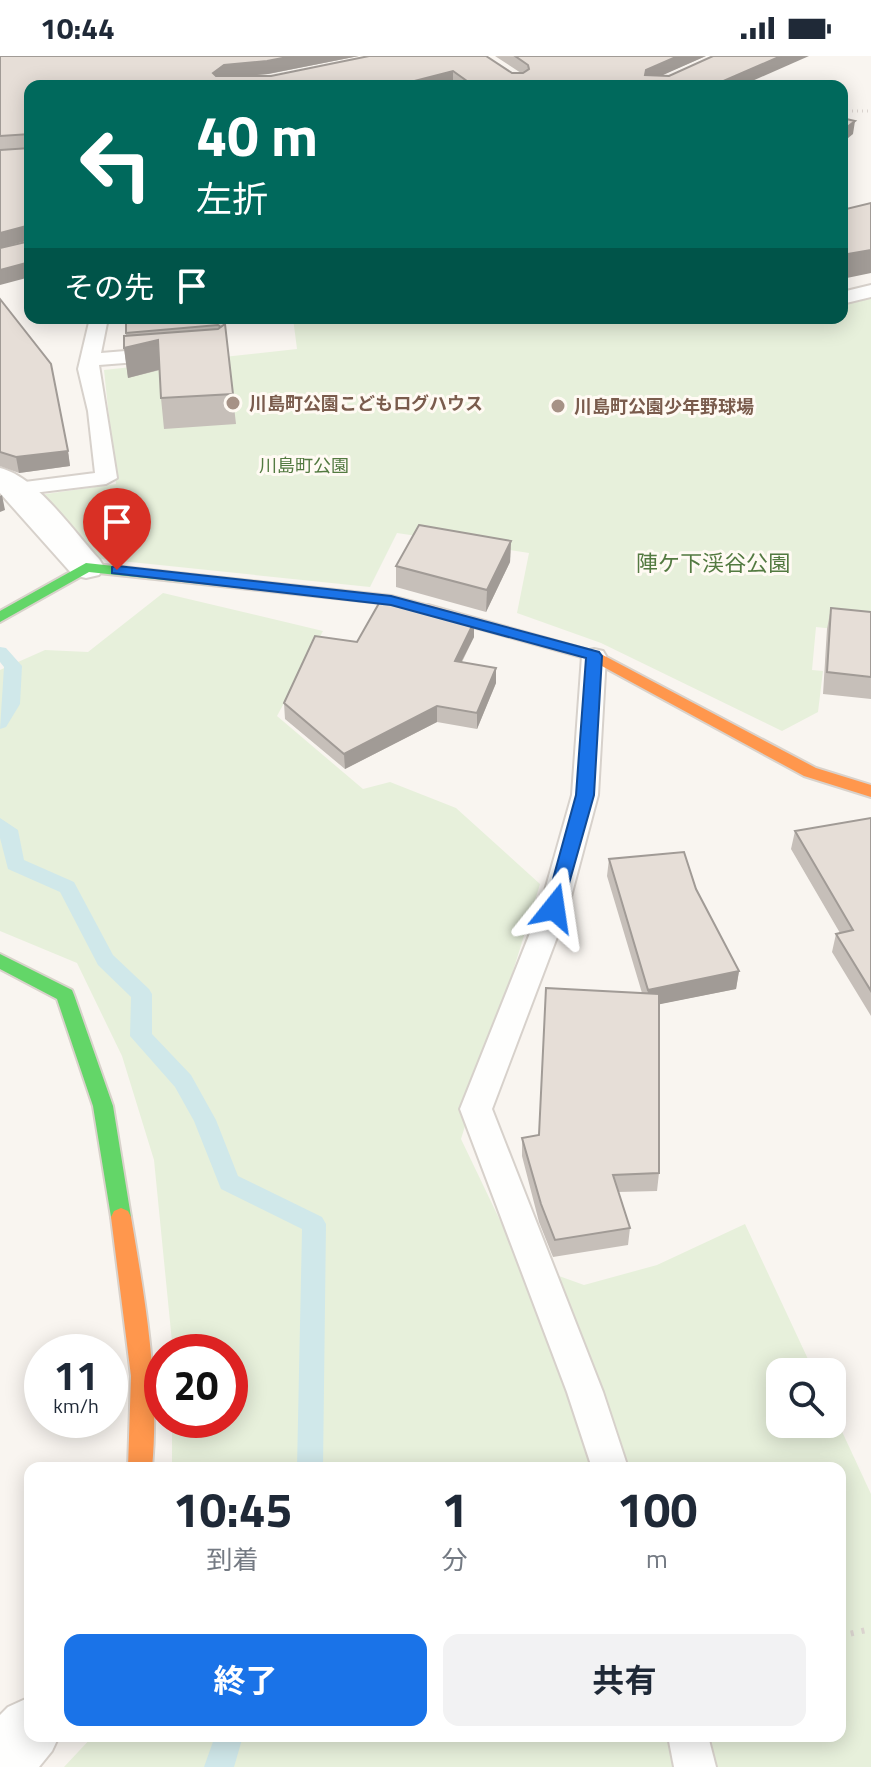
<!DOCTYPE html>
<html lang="ja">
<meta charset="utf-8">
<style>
:root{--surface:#fff;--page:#f2f2f3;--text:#1f2937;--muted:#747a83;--accent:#1a73e8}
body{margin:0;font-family:"Titillium Web","Noto Sans JP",sans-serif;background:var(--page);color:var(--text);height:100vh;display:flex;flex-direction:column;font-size:30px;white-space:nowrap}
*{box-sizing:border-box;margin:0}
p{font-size:26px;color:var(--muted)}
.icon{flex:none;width:44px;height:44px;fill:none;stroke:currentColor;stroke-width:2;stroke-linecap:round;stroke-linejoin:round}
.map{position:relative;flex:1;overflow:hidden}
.panel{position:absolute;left:24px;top:1406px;width:822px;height:280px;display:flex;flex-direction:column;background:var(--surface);border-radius:16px;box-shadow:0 4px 20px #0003}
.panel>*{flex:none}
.top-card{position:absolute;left:24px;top:24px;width:824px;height:244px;border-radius:16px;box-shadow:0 4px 20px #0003;background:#00695c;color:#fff;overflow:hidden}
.tools{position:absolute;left:766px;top:1302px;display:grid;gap:16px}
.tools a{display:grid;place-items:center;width:80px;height:80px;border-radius:16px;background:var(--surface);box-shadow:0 4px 20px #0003;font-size:40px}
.speed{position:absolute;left:24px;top:1278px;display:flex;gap:16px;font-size:40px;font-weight:700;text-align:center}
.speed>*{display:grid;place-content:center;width:104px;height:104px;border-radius:50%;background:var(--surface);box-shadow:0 4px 20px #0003;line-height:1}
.speed small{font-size:20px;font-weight:400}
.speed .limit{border:12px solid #d22;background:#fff;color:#111}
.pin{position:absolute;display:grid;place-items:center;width:68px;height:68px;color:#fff;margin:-82px -34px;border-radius:50% 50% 50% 0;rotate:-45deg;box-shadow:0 0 8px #0007}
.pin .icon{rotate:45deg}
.me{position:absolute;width:88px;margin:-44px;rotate:15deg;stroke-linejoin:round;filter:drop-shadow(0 0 6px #0008)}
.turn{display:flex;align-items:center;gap:28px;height:168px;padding:0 40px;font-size:36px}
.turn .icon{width:104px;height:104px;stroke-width:2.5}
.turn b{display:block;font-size:56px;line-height:68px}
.then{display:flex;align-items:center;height:76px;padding:0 40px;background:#0003;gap:16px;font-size:30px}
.eta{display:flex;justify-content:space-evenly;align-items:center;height:136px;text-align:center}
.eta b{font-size:48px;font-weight:700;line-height:56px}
.button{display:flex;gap:16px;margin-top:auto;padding:16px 40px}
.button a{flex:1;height:92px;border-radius:16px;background:var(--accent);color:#fff;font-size:32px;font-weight:700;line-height:92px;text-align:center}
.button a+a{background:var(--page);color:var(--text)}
.status{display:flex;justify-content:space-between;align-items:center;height:56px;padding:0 40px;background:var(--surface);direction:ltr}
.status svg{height:22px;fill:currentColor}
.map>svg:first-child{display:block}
.green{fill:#e7f0db}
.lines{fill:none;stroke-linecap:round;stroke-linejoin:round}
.stream{fill:#d0e8ea;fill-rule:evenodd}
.lane-casing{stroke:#d7d1cb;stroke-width:4}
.street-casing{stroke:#d7d1cb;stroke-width:4}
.fast-casing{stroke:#d9d2cb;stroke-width:4}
.slow-casing{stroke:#d9d2cb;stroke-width:4}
.path-far1{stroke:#dcd5d0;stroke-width:3;stroke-dasharray:1 4;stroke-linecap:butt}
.path{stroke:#dcd5d0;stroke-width:6;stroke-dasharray:3 8;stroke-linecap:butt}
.lane{fill:#fefefd;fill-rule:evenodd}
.street{fill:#fefefd;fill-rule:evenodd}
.fast{fill:#63d668;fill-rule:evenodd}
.slow{fill:#ff974d;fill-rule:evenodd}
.wall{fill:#c6bfb9}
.shaded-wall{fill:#a19b96}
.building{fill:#e6ded7;stroke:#a19b96;stroke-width:2}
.route{fill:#1a73e8;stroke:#114b97;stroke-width:2}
.poi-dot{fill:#a69286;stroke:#fffaf3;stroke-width:3}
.labels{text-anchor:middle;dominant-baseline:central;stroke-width:6;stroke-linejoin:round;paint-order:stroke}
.far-poi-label{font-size:18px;font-weight:bold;fill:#7a5c4d;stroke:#fffaf3;text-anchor:start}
.far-park-label{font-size:18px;fill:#537a41;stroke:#fffaf3}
.park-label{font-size:22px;fill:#537a41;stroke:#fffaf3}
</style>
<div class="status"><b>10:44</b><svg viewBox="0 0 49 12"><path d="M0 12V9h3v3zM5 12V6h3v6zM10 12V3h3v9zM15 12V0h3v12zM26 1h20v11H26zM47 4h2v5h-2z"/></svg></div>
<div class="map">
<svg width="871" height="1711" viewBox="0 0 871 1711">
<rect width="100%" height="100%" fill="#f9f5f0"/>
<!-- green -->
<g class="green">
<path d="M 871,239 L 871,577 L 816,571 L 812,614 L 823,615 L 818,656 L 782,675 L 601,587 L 517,557 L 529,497 L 397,477 L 370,531 L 92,502 L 39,439 L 116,428 L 104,314 L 297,293 L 293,262 L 842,262 L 842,247 Z"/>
<path d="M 163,537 L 323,575 L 277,660 L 363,733 L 390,726 L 456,752 L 540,828 L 461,1083 L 520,1206 L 584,1229 L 657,1209 L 745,1168 L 814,1316 L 780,1316 L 780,1368 L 832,1368 L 832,1354 L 871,1438 L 871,1711 L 64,1711 L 93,1680 L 840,1680 L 840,1412 L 172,1412 L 172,1364 L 230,1364 L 230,1296 L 173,1296 L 154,1104 L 122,1000 L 77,907 L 0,875 L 0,614 L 45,594 L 88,596 Z"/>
</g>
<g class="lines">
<!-- stream -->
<g class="stream">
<path d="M 0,591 L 6,592 L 22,610 L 20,648 L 6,671 L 0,673 L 4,611 L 0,606 Z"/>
<path d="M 0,762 L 18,774 L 24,804 L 74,826 L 113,899 L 149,933 L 152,938 L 152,978 L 191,1019 L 216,1064 L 238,1120 L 322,1161 L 326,1168 L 323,1412 L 297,1412 L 302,1173 L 221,1133 L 194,1065 L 175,1031 L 130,980 L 131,941 L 98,909 L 60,836 L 8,813 L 0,782 Z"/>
<path d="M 215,1680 L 243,1680 L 234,1711 L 204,1711 Z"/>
</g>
<defs>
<g id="lane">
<path d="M 871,229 L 871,241 L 842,248 L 842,236 Z"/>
<path d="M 90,262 L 108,262 L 101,297 L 163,292 L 173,298 L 163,304 L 99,309 L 117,422 L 106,428 L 17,439 L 9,438 L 6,433 L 9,428 L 17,427 L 95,417 L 88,355 L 78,313 Z"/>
<path d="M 594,593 L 603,595 L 606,600 L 598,739 L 568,852 L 492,1053 L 603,1336 L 628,1412 L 592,1412 L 567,1336 L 460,1053 L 540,852 L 572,739 L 582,600 L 585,595 Z"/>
<path d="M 668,1680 L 708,1680 L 716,1711 L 674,1711 Z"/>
</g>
<g id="street">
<path d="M 0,412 C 37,421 73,475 99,503 L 104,511 L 99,519 L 86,522 L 73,519 L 0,437 Z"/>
<path d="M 30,1641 L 30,1680 L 59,1680 L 52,1695 L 39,1711 L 0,1711 L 0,1659 L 8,1651 Z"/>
</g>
<g id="fast">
<path d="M 86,507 L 391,540 L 433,551 L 436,554 L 428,559 L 390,548 L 89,516 L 0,566 L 0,555 Z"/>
<path d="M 0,898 L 72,934 L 74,939 L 113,1050 L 131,1161 L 128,1167 L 121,1170 L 114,1167 L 111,1161 L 93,1050 L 57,943 L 0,913 Z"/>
</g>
<g id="slow">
<path d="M 428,549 L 599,597 L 816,712 L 871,729 L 871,741 L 804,720 L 589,603 L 423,557 L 420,554 Z"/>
<path d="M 121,1152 L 128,1155 L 131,1161 C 145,1244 160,1327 152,1412 L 128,1412 L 131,1320 L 111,1161 L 114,1155 Z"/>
</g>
</defs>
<!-- lane casing -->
<use href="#lane" class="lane-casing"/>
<!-- street casing -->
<use href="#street" class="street-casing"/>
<!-- fast casing -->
<use href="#fast" class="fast-casing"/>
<!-- slow casing -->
<use href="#slow" class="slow-casing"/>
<!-- path-far1 -->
<path class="path-far1" d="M 842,55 L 871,55"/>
<!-- path -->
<path class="path" d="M 840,1580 L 871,1573"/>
<!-- lane -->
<use href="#lane" class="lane"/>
<!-- street -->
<use href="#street" class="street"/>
<!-- fast -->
<use href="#fast" class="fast"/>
<!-- slow -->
<use href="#slow" class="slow"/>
</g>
<!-- wall -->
<g class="wall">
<path d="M 0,0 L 359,0 L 268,18 L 247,20 L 271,20 L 369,0 L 521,17 L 495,0 L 706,0 L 662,19 L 741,30 L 456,30 L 453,28 L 30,30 L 30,92 L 0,94 Z"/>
<path d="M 0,243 L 68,395 L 70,410 L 19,417 L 0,410 Z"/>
<path d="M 126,262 L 224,262 L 236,368 L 164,373 L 161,342 L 160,314 L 128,322 L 124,292 L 126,280 Z"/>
<path d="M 511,485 L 510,506 L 486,556 L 396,531 L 396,510 Z"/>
<path d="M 831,552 L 871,556 L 871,643 L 823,638 L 827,573 Z"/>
<path d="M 474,566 L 474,581 L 462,606 L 496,612 L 496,627 L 477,673 L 437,666 L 345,713 L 285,663 L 284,647 L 357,586 Z"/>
<path d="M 871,762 L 871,960 L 832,896 L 836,878 L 840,877 L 791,793 L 795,775 Z"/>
<path d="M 609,803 L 696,833 L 739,915 L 736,933 L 659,948 L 659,1117 L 657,1135 L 618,1136 L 630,1172 L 628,1189 L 553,1201 L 539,1166 L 522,1100 L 522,1082 L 539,1080 L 642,937 L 607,820 Z"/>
</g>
<!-- shaded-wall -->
<g class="shaded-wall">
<path d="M 293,0 L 359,0 L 268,18 L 225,22 L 214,30 L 213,17 L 224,9 Z"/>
<path d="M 678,0 L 706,0 L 645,27 L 644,30 L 646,14 Z"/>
<path d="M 781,0 L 809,0 L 741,30 L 712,30 Z"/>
<path d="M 453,15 L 453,28 L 445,30 L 395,30 Z"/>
<path d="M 855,65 L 853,78 L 842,87 L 842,75 Z"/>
<path d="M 30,169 L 30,184 L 0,192 L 0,177 Z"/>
<path d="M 871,194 L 871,217 L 842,223 L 842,199 Z"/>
<path d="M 30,206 L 30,221 L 0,229 L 0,214 Z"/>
<path d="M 158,284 L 162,313 L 128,322 L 124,292 Z"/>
<path d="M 68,395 L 70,410 L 19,417 L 16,401 Z"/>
<path d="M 2,439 L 5,454 L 0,456 L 0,440 Z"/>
<path d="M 511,485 L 510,506 L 486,556 L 487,534 Z"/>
<path d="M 474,566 L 474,581 L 454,620 L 455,605 Z"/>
<path d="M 496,612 L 496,627 L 477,673 L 477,657 Z"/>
<path d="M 437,650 L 437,666 L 345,713 L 344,698 Z"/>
<path d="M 739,915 L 736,933 L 646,951 L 648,934 Z"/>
</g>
<!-- building -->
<g class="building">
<path d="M 0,0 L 293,0 L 267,5 L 224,9 L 213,17 L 216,20 L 271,20 L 369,0 L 486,0 L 512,17 L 523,17 L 529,13 L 528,9 L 515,0 L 678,0 L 646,14 L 645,19 L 669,20 L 713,0 L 781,0 L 712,30 L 474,30 L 453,15 L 395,30 L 30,30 L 30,84 L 30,78 L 0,80 Z"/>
<path d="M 842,62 L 855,65 L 842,75 Z"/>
<path d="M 30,92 L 30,182 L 30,169 L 0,177 L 0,94 Z"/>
<path d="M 871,147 L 871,194 L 842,199 L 842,154 Z"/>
<path d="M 30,185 L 30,206 L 0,214 L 0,192 Z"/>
<path d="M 0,243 L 51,308 L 68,395 L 16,401 L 0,396 Z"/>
<path d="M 126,262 L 224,262 L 225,269 L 221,271 L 218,269 L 126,277 Z"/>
<path d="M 225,268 L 233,338 L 161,342 L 158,284 L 124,292 L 124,280 L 218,273 Z"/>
<path d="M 419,469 L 511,485 L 487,534 L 396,510 Z"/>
<path d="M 382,542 L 474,566 L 455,605 L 496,612 L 477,657 L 437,650 L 344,698 L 284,647 L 315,580 L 357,586 Z"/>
<path d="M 831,552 L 871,556 L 871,621 L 827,616 Z"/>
<path d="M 871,762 L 871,935 L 836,878 L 853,874 L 795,775 Z"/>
<path d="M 684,796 L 696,833 L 739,915 L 648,934 L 609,803 Z"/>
<path d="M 546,932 L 659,938 L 659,1117 L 613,1119 L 630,1172 L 555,1184 L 541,1148 L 522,1082 L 539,1079 Z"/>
</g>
<!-- route -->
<path class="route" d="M 117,510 L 391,540 L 599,596 L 602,600 L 594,739 L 561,856 L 554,858 L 545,852 L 576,739 L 586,602 L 391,549 L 112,517 L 112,511 Z"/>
<!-- markers -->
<g class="poi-dot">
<circle cx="233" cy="347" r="8"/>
<circle cx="558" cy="350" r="8"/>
</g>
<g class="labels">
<!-- far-poi labels -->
<g class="far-poi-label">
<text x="249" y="347">川島町公園こどもログハウス</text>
<text x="574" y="350">川島町公園少年野球場</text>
</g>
<!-- far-park labels -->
<g class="far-park-label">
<text x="304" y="409">川島町公園</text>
</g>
<!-- park labels -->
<g class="park-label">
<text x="713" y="507">陣ケ下渓谷公園</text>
</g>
</g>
</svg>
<div class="tools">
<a><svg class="icon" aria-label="search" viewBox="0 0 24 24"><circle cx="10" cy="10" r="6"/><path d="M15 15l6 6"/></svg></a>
</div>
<div class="speed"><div>11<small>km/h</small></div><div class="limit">20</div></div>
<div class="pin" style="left:117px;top:514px;background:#d93025"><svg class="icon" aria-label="arrive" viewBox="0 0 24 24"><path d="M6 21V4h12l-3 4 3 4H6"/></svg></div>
<svg class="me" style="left:554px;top:852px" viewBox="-20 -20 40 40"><path d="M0-17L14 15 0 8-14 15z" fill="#1a73e8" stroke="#fff" stroke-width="4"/></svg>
<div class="top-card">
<div class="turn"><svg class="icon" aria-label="left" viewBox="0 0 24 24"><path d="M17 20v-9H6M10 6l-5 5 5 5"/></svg><div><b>40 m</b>左折</div></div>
<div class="then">その先<svg class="icon" aria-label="arrive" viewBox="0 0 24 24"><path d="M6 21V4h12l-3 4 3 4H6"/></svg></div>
</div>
<section class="panel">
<div class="eta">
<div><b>10:45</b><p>到着</p></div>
<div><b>1</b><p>分</p></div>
<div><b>100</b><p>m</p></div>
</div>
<div class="button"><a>終了</a><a>共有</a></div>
</section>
</div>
